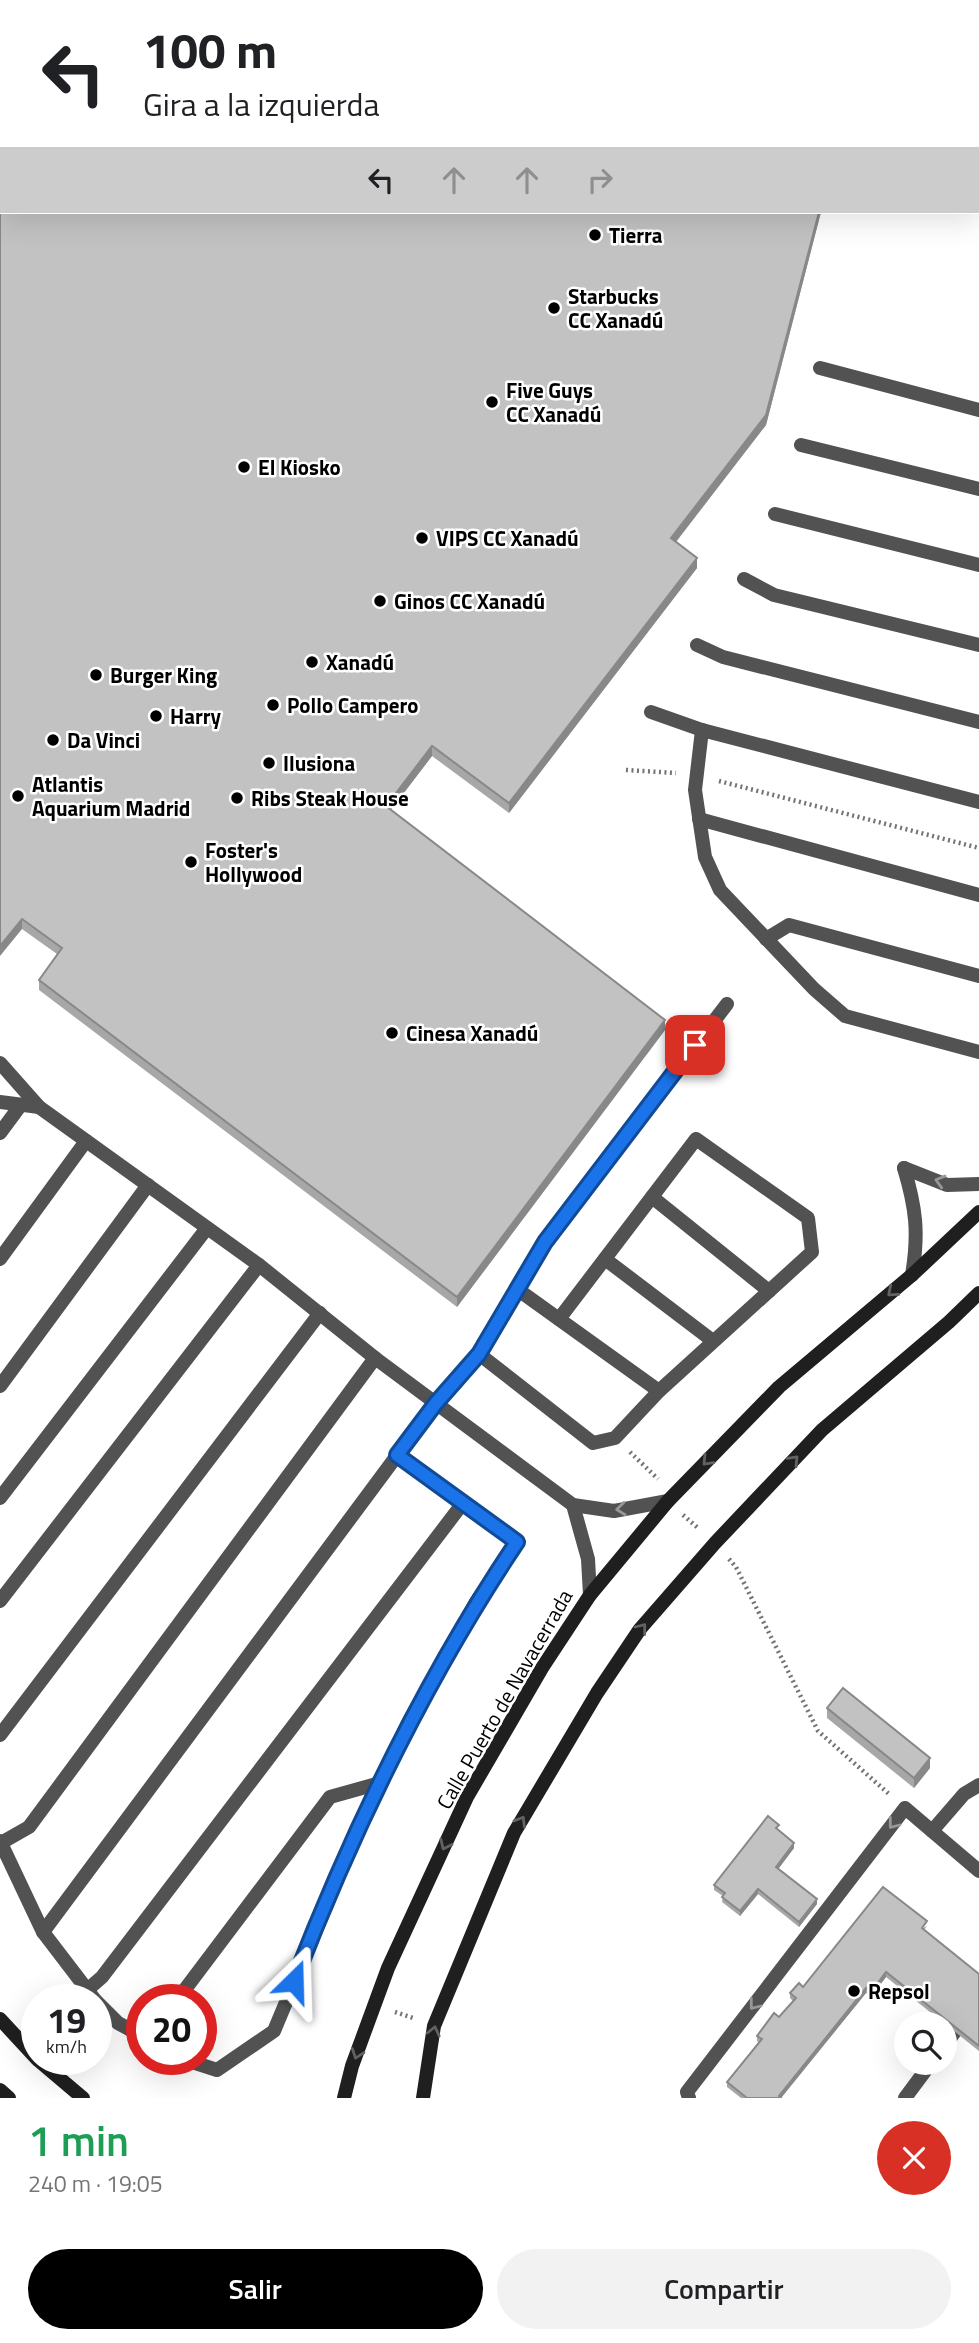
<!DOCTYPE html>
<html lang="es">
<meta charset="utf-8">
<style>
:root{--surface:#fff;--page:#f2f2f2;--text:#202124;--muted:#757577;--accent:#000}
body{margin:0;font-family:"Titillium Web",sans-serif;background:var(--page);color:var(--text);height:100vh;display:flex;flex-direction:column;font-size:26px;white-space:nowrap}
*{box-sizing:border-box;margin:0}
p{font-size:23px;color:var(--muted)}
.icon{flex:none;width:38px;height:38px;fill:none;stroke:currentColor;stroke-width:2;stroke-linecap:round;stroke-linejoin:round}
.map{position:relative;height:2098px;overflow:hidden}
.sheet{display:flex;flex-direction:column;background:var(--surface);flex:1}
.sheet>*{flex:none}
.banner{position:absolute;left:0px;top:0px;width:980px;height:214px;box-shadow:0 7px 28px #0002;background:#fff;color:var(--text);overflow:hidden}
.tools{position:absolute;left:894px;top:2012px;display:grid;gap:14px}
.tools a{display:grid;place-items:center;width:63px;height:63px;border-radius:50%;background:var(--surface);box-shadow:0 7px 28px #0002;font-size:35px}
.speed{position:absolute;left:21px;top:1984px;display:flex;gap:14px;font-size:35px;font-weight:700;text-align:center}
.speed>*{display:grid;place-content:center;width:91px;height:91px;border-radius:50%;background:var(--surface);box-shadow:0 7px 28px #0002;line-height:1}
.speed small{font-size:18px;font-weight:400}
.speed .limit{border:10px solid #d22;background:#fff;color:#111}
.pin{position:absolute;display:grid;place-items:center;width:60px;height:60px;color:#fff;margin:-30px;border-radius:14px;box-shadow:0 4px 10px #0006}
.me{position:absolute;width:77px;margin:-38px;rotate:22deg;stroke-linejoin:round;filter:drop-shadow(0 0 5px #0008)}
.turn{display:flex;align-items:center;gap:24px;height:147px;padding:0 28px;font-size:32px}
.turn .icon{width:91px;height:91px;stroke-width:2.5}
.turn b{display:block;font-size:49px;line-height:60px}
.lanes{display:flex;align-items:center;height:66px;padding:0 28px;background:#0003;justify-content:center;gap:35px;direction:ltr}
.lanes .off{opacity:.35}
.round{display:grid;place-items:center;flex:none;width:74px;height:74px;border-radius:37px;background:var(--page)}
.summary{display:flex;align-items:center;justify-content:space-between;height:119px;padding:0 28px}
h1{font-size:42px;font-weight:600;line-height:52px;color:#1e9e55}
.primary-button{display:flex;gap:14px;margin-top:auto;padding:14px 28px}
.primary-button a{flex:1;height:80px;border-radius:42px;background:var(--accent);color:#fff;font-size:28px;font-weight:600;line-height:80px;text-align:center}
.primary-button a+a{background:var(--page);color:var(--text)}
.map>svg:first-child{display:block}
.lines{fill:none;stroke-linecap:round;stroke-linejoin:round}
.path{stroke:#747474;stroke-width:4.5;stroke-dasharray:2 3.5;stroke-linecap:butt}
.lane{stroke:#525252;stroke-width:14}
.secondary{stroke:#1f1f1f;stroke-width:14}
.wall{fill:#a7a7a7}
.shaded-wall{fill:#888}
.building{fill:#c2c2c2;stroke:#888;stroke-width:2}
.oneway{stroke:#979797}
.oneway2{stroke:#626262}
.route-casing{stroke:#114b97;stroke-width:18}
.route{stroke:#1a73e8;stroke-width:12}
.poi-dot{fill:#000;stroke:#fff;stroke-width:2.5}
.labels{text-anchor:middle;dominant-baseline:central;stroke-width:5;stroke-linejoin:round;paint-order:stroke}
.poi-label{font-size:21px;font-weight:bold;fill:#000;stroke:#fff;text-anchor:start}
.street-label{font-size:21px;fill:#000;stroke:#fff}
</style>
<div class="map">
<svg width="979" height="2098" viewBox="0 0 979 2098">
<rect width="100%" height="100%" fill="#fff"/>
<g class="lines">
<!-- path -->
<g class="path">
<path d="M 626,770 L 676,773"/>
<path d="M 719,781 L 979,848"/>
<path d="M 630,1452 L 658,1479"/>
<path d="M 683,1515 L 698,1528"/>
<path d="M 729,1559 L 736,1567 L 818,1731 L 889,1794"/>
<path d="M 395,2012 L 413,2018"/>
</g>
<!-- lane -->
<g class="lane">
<path d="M 144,2 L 145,0"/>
<path d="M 0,3 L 2,4"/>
<path d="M 978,31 L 979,31"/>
<path d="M 978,179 L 979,179"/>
<path d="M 820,368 L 979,410"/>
<path d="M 801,445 L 979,489"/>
<path d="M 775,514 L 979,565"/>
<path d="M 744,579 L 774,595 L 979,645"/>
<path d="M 697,645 L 723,657 L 979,722"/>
<path d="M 651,712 L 702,730 L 979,802"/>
<path d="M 702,730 L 695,790 L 705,857 L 720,890 L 814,989 L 845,1016 L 979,1052"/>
<path d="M 699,819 L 979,895"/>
<path d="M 766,939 L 789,925 L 979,976"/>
<path d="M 0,1063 L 39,1107 L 259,1265 L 375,1358 L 573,1505 L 614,1511 L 668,1501"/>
<path d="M 0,1102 L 39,1107"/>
<path d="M 0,1133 L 20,1106"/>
<path d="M 904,1168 C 916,1208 919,1233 912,1275"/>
<path d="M 904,1168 L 947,1185 L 979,1184"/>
<path d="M 652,1197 L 769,1291"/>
<path d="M 0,1259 L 86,1141"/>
<path d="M 605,1259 L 713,1341"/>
<path d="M 517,1289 L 659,1391"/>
<path d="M 479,1354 L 593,1443 L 615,1438 L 659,1391 L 812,1252 L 808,1218 L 696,1139 L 559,1319"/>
<path d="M 0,1386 L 148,1185"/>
<path d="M 0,1498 L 207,1228"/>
<path d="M 573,1505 L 588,1559 L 590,1595"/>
<path d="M 0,1601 L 259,1265"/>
<path d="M 0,1735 L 320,1313"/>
<path d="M 932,1831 L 964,1794 L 979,1785"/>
<path d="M 0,1841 L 43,1932 L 95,2000"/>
<path d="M 1,1843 L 29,1827 L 375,1358"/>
<path d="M 43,1932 L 436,1403 L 479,1354 L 545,1242 L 727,1004"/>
<path d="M 86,1991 L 102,1977 L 463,1503"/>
<path d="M 177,2000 L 330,1797 L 380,1783"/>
<path d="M 96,2001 L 118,2023 L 142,2036"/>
<path d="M 945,2045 L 979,1999"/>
<path d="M 186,2060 L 217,2070 L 274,2031 L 360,1825 L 408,1723 L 476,1602 L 517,1542 L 397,1455"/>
<path d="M 689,2098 L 687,2092 L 905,1808 L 979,1871"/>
<path d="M 905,2098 L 931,2063"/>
</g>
<!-- secondary -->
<g class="secondary">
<path d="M 0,2019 L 37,2059"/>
<path d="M 38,2060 L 83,2098"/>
<path d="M 0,2090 L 9,2098"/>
<path d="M 344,2098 L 352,2066 L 388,1968 L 467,1797 L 542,1668 L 590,1595 L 668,1501 L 779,1387 L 912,1275 L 979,1212"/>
<path d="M 423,2098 L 434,2026 L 514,1833 L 597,1693 L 640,1629 L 715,1543 L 822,1430 L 949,1322 L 979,1293"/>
</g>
</g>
<!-- wall -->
<g class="wall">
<path d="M 2,212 L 821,212 L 766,425 L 676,542 L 697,568 L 509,813 L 432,756 L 391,810 L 665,1030 L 457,1307 L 39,990 L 39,980 L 57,954 L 22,929 Z"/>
<path d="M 827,1708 L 930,1768 L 914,1788 L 827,1718 Z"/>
<path d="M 778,1830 L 794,1848 L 778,1869 L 817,1904 L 799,1927 L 758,1894 L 740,1916 L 722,1902 L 723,1896 L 714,1890 L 714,1885 Z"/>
<path d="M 927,1926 L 924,1930 L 979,1974 L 979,2051 L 886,1977 L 871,1997 L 866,1993 L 781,2098 L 741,2098 L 727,2087 L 727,2082 L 759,2043 L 757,2041 L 757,2036 L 779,2017 L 793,2001 L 790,1998 L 790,1993 Z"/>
</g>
<!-- shaded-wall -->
<g class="shaded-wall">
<path d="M 819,212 L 821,212 L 766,425 L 671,548 L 671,538 Z"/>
<path d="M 697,558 L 697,568 L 509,813 L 509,803 Z"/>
<path d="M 432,746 L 432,756 L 386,816 L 386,806 Z"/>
<path d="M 22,919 L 22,929 L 0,956 L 0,946 Z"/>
<path d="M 665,1020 L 665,1030 L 457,1307 L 457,1297 Z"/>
<path d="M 930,1758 L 930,1768 L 914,1788 L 914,1778 Z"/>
<path d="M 794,1843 L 794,1848 L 776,1872 L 776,1867 Z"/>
<path d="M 758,1889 L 758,1894 L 740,1916 L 740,1911 Z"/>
<path d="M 817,1899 L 817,1904 L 799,1927 L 799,1922 Z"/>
<path d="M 886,1972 L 886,1977 L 871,1997 L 871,1992 Z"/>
<path d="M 866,1988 L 866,1993 L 781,2098 L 779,2098 L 779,2096 Z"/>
</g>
<!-- building -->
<g class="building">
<path d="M 286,0 L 874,0 L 874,2 L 285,2 Z"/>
<path d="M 0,85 L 2,86 L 2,212 L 819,212 L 766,415 L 671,538 L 697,558 L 509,803 L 432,746 L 386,806 L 665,1020 L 457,1297 L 39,980 L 62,948 L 22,919 L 0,946 Z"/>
<path d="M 843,1688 L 930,1758 L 914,1778 L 827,1708 Z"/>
<path d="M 768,1816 L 779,1825 L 776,1828 L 794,1843 L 776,1867 L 817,1899 L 799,1922 L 758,1889 L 740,1911 L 722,1897 L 725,1893 L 714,1885 Z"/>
<path d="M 883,1887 L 927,1921 L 922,1928 L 979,1974 L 979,2046 L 886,1972 L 871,1992 L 866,1988 L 779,2096 L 781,2098 L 747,2098 L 727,2082 L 762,2039 L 757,2036 L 774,2013 L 779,2017 L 796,1998 L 790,1993 L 799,1983 L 803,1987 Z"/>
</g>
<!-- one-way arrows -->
<defs><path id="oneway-chevron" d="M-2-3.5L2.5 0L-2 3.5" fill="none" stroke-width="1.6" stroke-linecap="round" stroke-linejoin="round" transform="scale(1.75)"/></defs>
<g class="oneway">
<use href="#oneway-chevron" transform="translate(940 1181) rotate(-164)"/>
<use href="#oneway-chevron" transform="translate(621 1509) rotate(174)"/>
<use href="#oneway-chevron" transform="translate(893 1824) rotate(128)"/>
<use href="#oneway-chevron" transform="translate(754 2005) rotate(128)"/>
</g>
<g class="oneway2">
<use href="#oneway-chevron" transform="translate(892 1292) rotate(140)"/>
<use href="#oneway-chevron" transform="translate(794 1460) rotate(-46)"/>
<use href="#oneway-chevron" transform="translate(707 1461) rotate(134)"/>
<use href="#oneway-chevron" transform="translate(642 1628) rotate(-52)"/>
<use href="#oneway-chevron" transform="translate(521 1821) rotate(-59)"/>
<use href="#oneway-chevron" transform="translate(445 1845) rotate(115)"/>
<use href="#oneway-chevron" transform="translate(434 2031) rotate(-77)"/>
<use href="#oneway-chevron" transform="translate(357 2054) rotate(109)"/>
</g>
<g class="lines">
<defs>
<path id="route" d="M 294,1981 C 354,1827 425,1679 517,1542 L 397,1455 L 436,1403 L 479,1354 L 545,1242 L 695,1045"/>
</defs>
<!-- route casing -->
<use href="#route" class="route-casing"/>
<!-- route -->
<use href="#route" class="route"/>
</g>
<!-- markers -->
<g class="poi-dot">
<circle cx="595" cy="235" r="7"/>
<circle cx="554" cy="308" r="7"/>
<circle cx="492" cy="402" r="7"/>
<circle cx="244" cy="467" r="7"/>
<circle cx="422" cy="538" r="7"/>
<circle cx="380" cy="601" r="7"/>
<circle cx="312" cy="662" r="7"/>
<circle cx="96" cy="675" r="7"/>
<circle cx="273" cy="705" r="7"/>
<circle cx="156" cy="716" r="7"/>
<circle cx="53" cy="740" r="7"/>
<circle cx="269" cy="763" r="7"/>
<circle cx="18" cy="796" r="7"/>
<circle cx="237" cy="798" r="7"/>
<circle cx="191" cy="862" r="7"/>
<circle cx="392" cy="1033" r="7"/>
<circle cx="854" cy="1991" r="7"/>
</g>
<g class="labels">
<!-- poi labels -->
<g class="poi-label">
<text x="609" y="235">Tierra</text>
<text x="568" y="296">Starbucks<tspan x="568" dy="24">CC Xanadú</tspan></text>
<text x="506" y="390">Five Guys<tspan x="506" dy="24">CC Xanadú</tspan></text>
<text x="258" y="467">El Kiosko</text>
<text x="436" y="538">VIPS CC Xanadú</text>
<text x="394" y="601">Ginos CC Xanadú</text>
<text x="326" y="662">Xanadú</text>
<text x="110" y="675">Burger King</text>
<text x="287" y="705">Pollo Campero</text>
<text x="170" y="716">Harry</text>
<text x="67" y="740">Da Vinci</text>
<text x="283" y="763">Ilusiona</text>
<text x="32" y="784">Atlantis<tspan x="32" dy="24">Aquarium Madrid</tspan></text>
<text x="251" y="798">Ribs Steak House</text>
<text x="205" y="850">Foster's<tspan x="205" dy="24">Hollywood</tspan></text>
<text x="406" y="1033">Cinesa Xanadú</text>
<text x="868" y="1991">Repsol</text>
</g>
<!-- street labels -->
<g class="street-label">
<text transform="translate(504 1699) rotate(-60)">Calle Puerto de Navacerrada</text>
</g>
</g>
</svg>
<div class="tools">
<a><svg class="icon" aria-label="search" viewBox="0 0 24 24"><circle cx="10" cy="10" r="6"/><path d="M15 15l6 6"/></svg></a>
</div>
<div class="speed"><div>19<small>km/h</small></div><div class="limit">20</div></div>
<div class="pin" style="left:695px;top:1045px;background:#d93025"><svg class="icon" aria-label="arrive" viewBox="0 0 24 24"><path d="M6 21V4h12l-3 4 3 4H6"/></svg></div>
<svg class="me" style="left:294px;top:1981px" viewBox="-20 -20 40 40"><path d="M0-17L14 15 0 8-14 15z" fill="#1a73e8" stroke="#fff" stroke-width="4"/></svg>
<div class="banner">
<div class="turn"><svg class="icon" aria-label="left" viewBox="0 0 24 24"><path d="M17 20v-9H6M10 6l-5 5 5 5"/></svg><div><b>100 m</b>Gira a la izquierda</div></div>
<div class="lanes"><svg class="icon" aria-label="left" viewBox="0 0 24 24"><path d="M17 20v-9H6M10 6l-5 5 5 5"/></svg><svg class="icon off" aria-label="ahead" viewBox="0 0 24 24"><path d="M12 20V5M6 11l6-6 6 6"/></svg><svg class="icon off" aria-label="ahead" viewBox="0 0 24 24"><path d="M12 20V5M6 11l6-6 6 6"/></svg><svg class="icon off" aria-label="right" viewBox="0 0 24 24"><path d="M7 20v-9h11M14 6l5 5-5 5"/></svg></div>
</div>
</div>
<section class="sheet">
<div class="summary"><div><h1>1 min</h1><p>240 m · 19:05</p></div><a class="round" style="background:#d93025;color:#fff"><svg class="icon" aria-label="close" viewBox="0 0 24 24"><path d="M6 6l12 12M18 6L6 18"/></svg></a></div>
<div class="primary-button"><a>Salir</a><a>Compartir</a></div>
</section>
